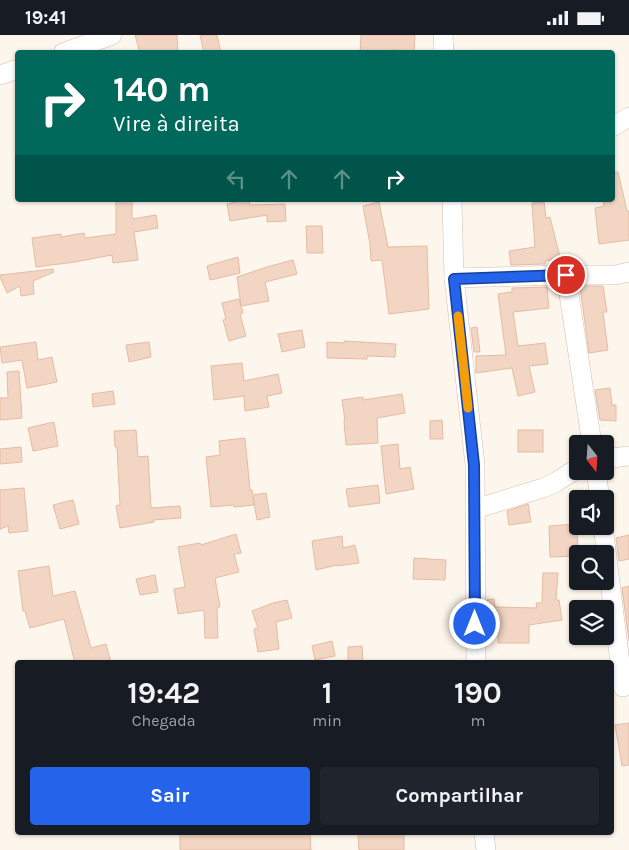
<!DOCTYPE html>
<html lang="pt">
<meta charset="utf-8">
<style>
:root{--surface:#171b24;--page:#20242c;--text:#f1f3f6;--muted:#9ea1a6;--accent:#2563eb}
body{margin:0;font-family:Karla,sans-serif;background:var(--page);color:var(--text);height:100vh;display:flex;flex-direction:column;font-size:19px;white-space:nowrap}
*{box-sizing:border-box;margin:0}
p{font-size:16px;color:var(--muted)}
.icon{flex:none;width:28px;height:28px;fill:none;stroke:currentColor;stroke-width:2;stroke-linecap:round;stroke-linejoin:round}
.map{position:relative;flex:1;overflow:hidden}
.details{position:absolute;left:15px;top:625px;width:599px;height:175px;display:flex;flex-direction:column;background:var(--surface);border-radius:5px;box-shadow:0 1px 4px #0004}
.details>*{flex:none}
.banner{position:absolute;left:15px;top:15px;width:600px;height:152px;border-radius:5px;box-shadow:0 1px 4px #0004;background:#00695c;color:#fff;overflow:hidden}
.needle{width:32px;rotate:163deg}
.controls{position:absolute;left:569px;top:400px;display:grid;gap:10px}
.controls a{display:grid;place-items:center;width:45px;height:45px;border-radius:5px;background:var(--surface);box-shadow:0 1px 4px #0004;font-size:25px}
.pin{position:absolute;display:grid;place-items:center;width:42px;height:42px;color:#fff;margin:-21px;border:2px solid #fff;border-radius:50%;box-shadow:0 1px 5px #0007}
.me{position:absolute;width:55px;margin:-28px;rotate:0deg;stroke-linejoin:round;filter:drop-shadow(0 0 4px #0008)}
.turn{display:flex;align-items:center;gap:18px;height:105px;padding:0 15px;font-size:22px}
.turn .icon{width:65px;height:65px;stroke-width:2.5}
.turn b{display:block;font-size:35px;line-height:42px}
.lanes{display:flex;align-items:center;height:48px;padding:0 15px;background:#0003;justify-content:center;gap:25px;direction:ltr}
.lanes .off{opacity:.35}
.eta{display:flex;justify-content:space-evenly;align-items:center;height:85px;text-align:center}
.eta b{font-size:30px;font-weight:700;line-height:35px}
.action{display:flex;gap:10px;margin-top:auto;padding:10px 15px}
.action a{flex:1;height:58px;border-radius:5px;background:var(--accent);color:#fff;font-size:20px;font-weight:700;line-height:58px;text-align:center}
.action a+a{background:var(--page);color:var(--text)}
.status{display:flex;justify-content:space-between;align-items:center;height:35px;padding:0 25px;background:var(--surface);direction:ltr}
.status svg{height:14px;fill:currentColor}
.map>svg:first-child{display:block}
.building{fill:#f3d5c3;stroke:#e6bba3}
.lines{fill:none;stroke-linecap:round;stroke-linejoin:round}
.street-casing{stroke:#d1beb0;stroke-width:20}
.street{stroke:#fff;stroke-width:19}
.route-casing{stroke:#184099;stroke-width:12}
.route{stroke:#2563eb;stroke-width:9}
.slow{stroke:#f59e0b;stroke-width:9}
</style>
<div class="status"><b>19:41</b><svg viewBox="0 0 49 12"><path d="M0 12V9h3v3zM5 12V6h3v6zM10 12V3h3v9zM15 12V0h3v12zM26 1h20v11H26zM47 4h2v5h-2z"/></svg></div>
<div class="map">
<svg width="629" height="815" viewBox="0 0 629 815">
<rect width="100%" height="100%" fill="#fdf6ec"/>
<!-- building -->
<g class="building">
<path d="M 135,0 L 177,0 L 178,18 L 140,18 Z"/>
<path d="M 200,0 L 217,0 L 221,18 L 204,18 Z"/>
<path d="M 361,0 L 415,0 L 414,16 L 392,15 L 392,18 L 360,18 Z"/>
<path d="M 612,137 L 618,137 L 627,176 L 629,176 L 629,205 L 599,209 L 595,173 L 604,171 L 603,165 L 612,165 Z"/>
<path d="M 116,165 L 132,165 L 132,184 L 156,180 L 158,193 L 134,197 L 138,225 L 113,228 L 112,220 L 75,227 L 36,232 L 32,203 L 61,199 L 61,202 L 84,198 L 85,203 L 116,199 Z"/>
<path d="M 246,165 L 249,165 L 250,170 L 285,169 L 286,186 L 267,187 L 267,180 L 230,186 L 227,169 Z"/>
<path d="M 379,167 L 388,212 L 427,211 L 429,274 L 389,279 L 382,225 L 371,226 L 370,209 L 363,171 Z"/>
<path d="M 544,167 L 546,183 L 550,182 L 560,222 L 545,226 L 545,229 L 511,230 L 509,216 L 535,212 L 532,168 Z"/>
<path d="M 306,191 L 322,191 L 323,218 L 307,218 Z"/>
<path d="M 238,222 L 240,238 L 210,245 L 207,231 Z"/>
<path d="M 293,225 L 297,239 L 265,247 L 269,266 L 241,271 L 237,242 L 267,232 Z"/>
<path d="M 53,234 L 54,237 L 33,246 L 34,259 L 21,261 L 20,251 L 7,258 L 0,242 L 0,240 Z"/>
<path d="M 580,251 L 603,251 L 607,277 L 603,277 L 608,315 L 589,318 Z"/>
<path d="M 547,252 L 549,273 L 513,277 L 518,311 L 545,308 L 548,329 L 529,331 L 535,357 L 518,361 L 512,333 L 476,338 L 476,321 L 506,320 L 498,259 L 512,257 L 512,253 Z"/>
<path d="M 239,264 L 243,278 L 240,279 L 246,301 L 229,306 L 223,285 L 226,284 L 222,268 Z"/>
<path d="M 477,292 L 480,317 L 474,317 L 471,293 Z"/>
<path d="M 302,295 L 305,312 L 282,317 L 278,299 Z"/>
<path d="M 344,306 L 396,309 L 395,322 L 367,321 L 367,324 L 327,323 L 327,307 L 344,308 Z"/>
<path d="M 36,307 L 38,325 L 52,322 L 57,347 L 27,353 L 22,325 L 2,328 L 0,312 Z"/>
<path d="M 149,307 L 151,322 L 129,327 L 126,310 Z"/>
<path d="M 242,328 L 244,346 L 278,339 L 282,358 L 267,361 L 269,372 L 245,376 L 244,361 L 214,365 L 211,331 Z"/>
<path d="M 19,336 L 22,383 L 0,385 L 0,363 L 8,363 L 7,337 Z"/>
<path d="M 610,353 L 612,370 L 616,370 L 616,386 L 600,385 L 595,355 Z"/>
<path d="M 113,356 L 115,369 L 93,372 L 92,359 Z"/>
<path d="M 402,359 L 405,378 L 377,383 L 378,408 L 346,410 L 344,386 L 345,385 L 342,365 L 363,362 L 363,365 Z"/>
<path d="M 442,385 L 443,404 L 430,404 L 430,386 Z"/>
<path d="M 54,387 L 58,411 L 33,416 L 28,393 Z"/>
<path d="M 136,395 L 138,422 L 148,421 L 151,473 L 180,471 L 181,483 L 153,485 L 154,487 L 120,493 L 116,471 L 120,470 L 117,412 L 115,412 L 114,396 Z"/>
<rect x="518" y="395" width="25" height="22"/>
<path d="M 245,403 L 250,455 L 252,455 L 253,460 L 266,458 L 270,482 L 257,485 L 253,462 L 254,470 L 234,472 L 234,470 L 211,472 L 206,422 L 220,420 L 219,406 Z"/>
<path d="M 398,409 L 400,434 L 410,432 L 414,454 L 386,459 L 381,411 Z"/>
<path d="M 21,412 L 22,427 L 0,429 L 0,414 Z"/>
<path d="M 378,450 L 380,468 L 349,472 L 346,454 Z"/>
<path d="M 24,453 L 28,496 L 9,498 L 8,491 L 0,494 L 0,455 Z"/>
<path d="M 73,465 L 79,489 L 60,494 L 53,470 Z"/>
<path d="M 528,469 L 531,487 L 509,490 L 507,476 Z"/>
<path d="M 577,489 L 578,521 L 550,522 L 549,491 Z"/>
<path d="M 236,499 L 241,518 L 234,519 L 239,537 L 215,543 L 220,572 L 217,572 L 218,603 L 205,603 L 204,575 L 178,579 L 174,554 L 185,552 L 178,512 L 200,508 L 201,510 Z"/>
<path d="M 629,500 L 629,524 L 619,526 L 616,503 Z"/>
<path d="M 342,501 L 343,513 L 355,510 L 359,528 L 337,531 L 337,530 L 316,535 L 312,506 Z"/>
<path d="M 414,523 L 446,525 L 445,545 L 413,544 Z"/>
<path d="M 49,531 L 53,561 L 75,556 L 91,613 L 106,609 L 111,628 L 75,628 L 64,584 L 30,593 L 25,576 L 23,576 L 18,536 Z"/>
<path d="M 543,538 L 558,538 L 556,565 L 559,565 L 562,585 L 529,590 L 529,608 L 498,608 L 498,585 L 487,587 L 487,565 L 494,564 L 495,572 L 537,573 L 536,568 L 542,568 Z"/>
<path d="M 155,540 L 158,557 L 140,560 L 136,544 Z"/>
<path d="M 629,551 L 629,606 L 622,553 Z"/>
<path d="M 287,565 L 292,583 L 276,587 L 279,614 L 258,617 L 254,594 L 258,593 L 252,576 L 273,568 Z"/>
<path d="M 332,606 L 335,621 L 315,625 L 312,611 Z"/>
<path d="M 362,611 L 363,628 L 348,628 L 348,612 Z"/>
<path d="M 629,688 L 629,730 L 622,731 L 615,690 Z"/>
<path d="M 180,798 L 310,798 L 311,815 L 180,815 Z"/>
<path d="M 358,798 L 404,798 L 404,815 L 359,815 Z"/>
</g>
<g class="lines">
<defs>
<g id="street">
<path d="M 443,0 L 444,18"/>
<path d="M 63,18 L 112,0"/>
<path d="M 0,40 L 18,34"/>
<path d="M 612,92 L 629,82"/>
<path d="M 452,165 L 454,243 L 475,430 L 476,628"/>
<path d="M 566,240 L 592,409"/>
<path d="M 454,243 L 566,240 L 615,240 L 629,237"/>
<path d="M 605,424 L 629,421"/>
<path d="M 596,436 L 600,464"/>
<path d="M 475,474 L 543,453 L 556,447 L 578,433"/>
<path d="M 603,491 L 623,652"/>
<path d="M 484,798 L 486,815"/>
</g>
</defs>
<!-- street casing -->
<use href="#street" class="street-casing"/>
<!-- street -->
<use href="#street" class="street"/>
</g>
<g class="lines">
<defs>
<path id="route" d="M 475,589 L 474,430 L 454,244 L 566,240"/>
</defs>
<!-- route casing -->
<use href="#route" class="route-casing"/>
<!-- route -->
<use href="#route" class="route"/>
<!-- slow -->
<path class="slow" d="M 458,281 L 468,373"/>
</g>
</svg>
<div class="controls">
<a><svg class="needle" viewBox="-14 -14 28 28"><path d="M0-13l5 13h-10z" fill="#e53935"/><path d="M0 13l5-13h-10z" fill="#9ea1a6"/></svg></a>
<a><svg class="icon" aria-label="sound" viewBox="0 0 24 24"><path d="M4 9h4l5-4v14l-5-4H4zM17 9q2 3 0 6"/></svg></a>
<a><svg class="icon" aria-label="search" viewBox="0 0 24 24"><circle cx="10" cy="10" r="6"/><path d="M15 15l6 6"/></svg></a>
<a><svg class="icon" aria-label="layers" viewBox="0 0 24 24"><path d="M12 4l9 5-9 5-9-5zM3 14l9 5 9-5"/></svg></a>
</div>
<div class="pin" style="left:566px;top:240px;background:#d93025"><svg class="icon" aria-label="arrive" viewBox="0 0 24 24"><path d="M6 21V4h12l-3 4 3 4H6"/></svg></div>
<svg class="me" style="left:475px;top:589px" viewBox="-20 -20 40 40"><circle r="17" fill="#2563eb" stroke="#fff" stroke-width="3"/><path d="M0-11L8 9 0 5-8 9z" fill="#fff"/></svg>
<div class="banner">
<div class="turn"><svg class="icon" aria-label="right" viewBox="0 0 24 24"><path d="M7 20v-9h11M14 6l5 5-5 5"/></svg><div><b>140 m</b>Vire à direita</div></div>
<div class="lanes"><svg class="icon off" aria-label="left" viewBox="0 0 24 24"><path d="M17 20v-9H6M10 6l-5 5 5 5"/></svg><svg class="icon off" aria-label="ahead" viewBox="0 0 24 24"><path d="M12 20V5M6 11l6-6 6 6"/></svg><svg class="icon off" aria-label="ahead" viewBox="0 0 24 24"><path d="M12 20V5M6 11l6-6 6 6"/></svg><svg class="icon" aria-label="right" viewBox="0 0 24 24"><path d="M7 20v-9h11M14 6l5 5-5 5"/></svg></div>
</div>
<section class="details">
<div class="eta">
<div><b>19:42</b><p>Chegada</p></div>
<div><b>1</b><p>min</p></div>
<div><b>190</b><p>m</p></div>
</div>
<div class="action"><a>Sair</a><a>Compartilhar</a></div>
</section>
</div>
